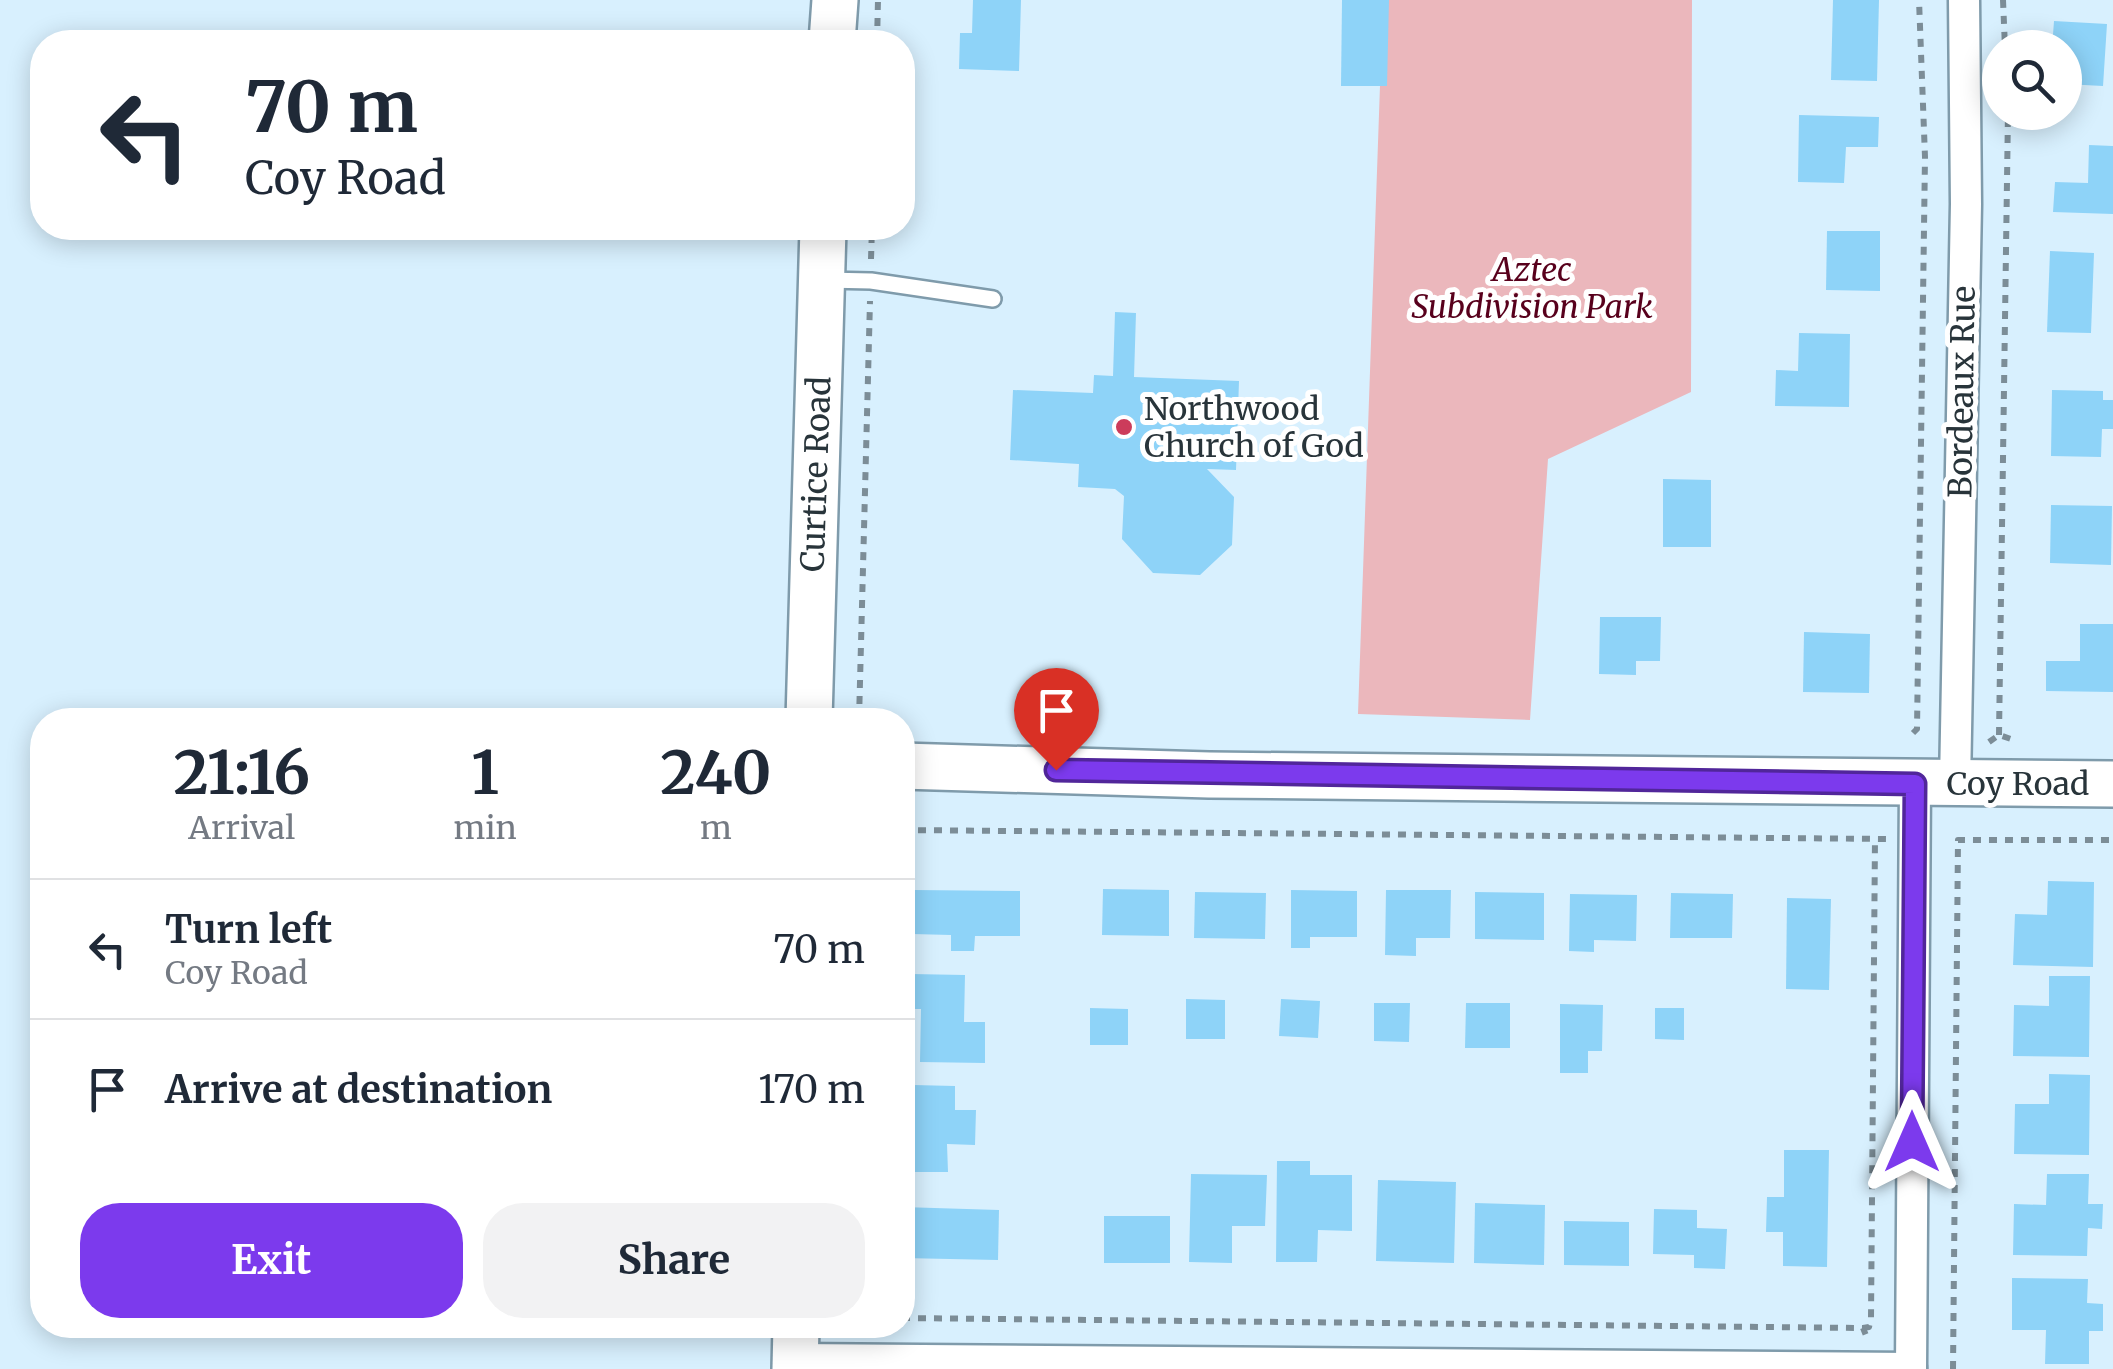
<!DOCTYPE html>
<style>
:root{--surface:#fff;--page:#f2f2f3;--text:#1f2937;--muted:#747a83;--line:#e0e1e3;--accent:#7c3aed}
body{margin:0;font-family:Merriweather,serif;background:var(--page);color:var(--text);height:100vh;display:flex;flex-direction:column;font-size:38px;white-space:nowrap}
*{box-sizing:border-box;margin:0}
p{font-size:32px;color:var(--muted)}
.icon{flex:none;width:55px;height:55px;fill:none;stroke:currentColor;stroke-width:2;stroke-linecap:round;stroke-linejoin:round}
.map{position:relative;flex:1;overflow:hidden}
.details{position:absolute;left:30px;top:708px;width:885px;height:630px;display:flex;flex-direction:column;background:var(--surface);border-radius:40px;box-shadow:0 5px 25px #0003}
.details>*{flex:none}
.guide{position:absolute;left:30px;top:30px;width:885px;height:210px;border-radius:40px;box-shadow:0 5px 25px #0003;background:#fff;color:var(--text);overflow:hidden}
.buttons{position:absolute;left:1982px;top:30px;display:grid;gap:20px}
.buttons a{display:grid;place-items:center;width:100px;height:100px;border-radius:50%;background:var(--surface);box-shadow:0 5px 25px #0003;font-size:50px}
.pin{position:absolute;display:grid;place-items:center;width:85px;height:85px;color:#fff;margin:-102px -42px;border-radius:50% 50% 50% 0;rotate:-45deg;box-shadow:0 0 10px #0007}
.pin .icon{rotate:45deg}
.me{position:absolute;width:110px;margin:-55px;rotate:0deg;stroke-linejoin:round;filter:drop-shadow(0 0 8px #0008)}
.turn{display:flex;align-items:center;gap:35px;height:210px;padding:0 50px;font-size:45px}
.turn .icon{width:130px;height:130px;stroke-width:2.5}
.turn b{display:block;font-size:70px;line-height:85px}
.eta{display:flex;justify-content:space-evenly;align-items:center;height:170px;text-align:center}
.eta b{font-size:60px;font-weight:700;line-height:70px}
.action{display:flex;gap:20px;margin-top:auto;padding:20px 50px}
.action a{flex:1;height:115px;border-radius:40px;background:var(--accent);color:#fff;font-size:40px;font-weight:700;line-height:115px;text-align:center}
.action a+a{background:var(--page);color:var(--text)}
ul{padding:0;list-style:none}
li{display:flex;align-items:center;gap:30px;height:140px;padding:0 50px;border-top:2px solid var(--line)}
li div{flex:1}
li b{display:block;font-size:38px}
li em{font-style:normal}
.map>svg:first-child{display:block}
.green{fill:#ebb7bc}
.building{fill:#8ed3f8}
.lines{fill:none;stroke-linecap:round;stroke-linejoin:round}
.lane-casing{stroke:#7f9bab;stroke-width:20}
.street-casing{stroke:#7f9bab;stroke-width:35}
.secondary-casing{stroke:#7f9bab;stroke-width:50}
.path{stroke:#7c8d97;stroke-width:6;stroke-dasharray:8 8;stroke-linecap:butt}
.lane{stroke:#fff;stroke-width:15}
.street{stroke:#fff;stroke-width:30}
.secondary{stroke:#fff;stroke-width:45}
.route-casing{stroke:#51269a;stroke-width:25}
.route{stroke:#7c3aed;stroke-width:18}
.poi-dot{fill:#cc3c5b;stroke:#fff;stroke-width:4}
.labels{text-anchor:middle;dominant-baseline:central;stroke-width:10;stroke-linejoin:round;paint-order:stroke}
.park-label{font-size:32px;font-style:italic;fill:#58001c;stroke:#fff}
.street-label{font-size:32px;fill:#28343a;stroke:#fff}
.poi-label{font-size:32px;fill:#28343a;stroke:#fff;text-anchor:start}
</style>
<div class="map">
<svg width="2113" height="1369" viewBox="0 0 2113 1369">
<rect width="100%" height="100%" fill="#d8f0fe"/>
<!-- green -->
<path class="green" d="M 1383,0 L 1692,0 L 1691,392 L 1548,459 L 1530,720 L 1358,714 Z"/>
<!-- building -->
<g class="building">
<path d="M 973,0 L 1021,0 L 1019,71 L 959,69 L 960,33 L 972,33 Z"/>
<path d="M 1342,0 L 1389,0 L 1387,86 L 1341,86 Z"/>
<path d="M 1833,0 L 1879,0 L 1877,81 L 1831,80 Z"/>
<path d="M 2054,21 L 2107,24 L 2103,86 L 2065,84 L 2065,48 L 2052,48 Z"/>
<path d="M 1799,115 L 1879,117 L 1878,147 L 1846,147 L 1844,183 L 1798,182 Z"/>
<path d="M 2089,145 L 2113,146 L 2113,214 L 2053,212 L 2055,182 L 2088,183 Z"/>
<path d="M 1827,231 L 1880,231 L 1880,291 L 1826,290 Z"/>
<path d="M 2050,251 L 2094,253 L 2091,333 L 2047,332 Z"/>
<path d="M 1115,312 L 1136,313 L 1134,377 L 1239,381 L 1236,470 L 1207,469 L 1234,497 L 1232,545 L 1200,575 L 1153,573 L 1122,539 L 1124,496 L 1115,489 L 1078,487 L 1079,464 L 1010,460 L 1013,390 L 1093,393 L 1094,375 L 1113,376 Z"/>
<path d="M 1799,333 L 1850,334 L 1849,407 L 1775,406 L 1776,370 L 1798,371 Z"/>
<path d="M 2052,390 L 2103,391 L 2103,400 L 2113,400 L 2113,429 L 2102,429 L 2101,457 L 2051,456 Z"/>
<path d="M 1663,479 L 1711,480 L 1711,547 L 1663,547 Z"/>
<path d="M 2051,505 L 2112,506 L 2111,565 L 2050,563 Z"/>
<path d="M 1600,617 L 1661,617 L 1660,661 L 1636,661 L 1636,675 L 1599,674 Z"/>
<path d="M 2080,624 L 2113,624 L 2113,692 L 2046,691 L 2046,661 L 2080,661 Z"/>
<path d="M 1804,632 L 1870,634 L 1869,693 L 1803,692 Z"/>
<path d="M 2048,881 L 2094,882 L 2093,967 L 2013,965 L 2015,914 L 2047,915 Z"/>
<path d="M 1103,889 L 1169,890 L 1169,936 L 1102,935 Z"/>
<path d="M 913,890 L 1020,891 L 1020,936 L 975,936 L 974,951 L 951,951 L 951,935 L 912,934 Z"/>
<path d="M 1291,890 L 1357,891 L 1357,937 L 1310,937 L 1310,948 L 1291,948 Z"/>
<path d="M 1386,890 L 1451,890 L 1450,938 L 1416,938 L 1416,956 L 1385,955 Z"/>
<path d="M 1195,892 L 1266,893 L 1265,939 L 1194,938 Z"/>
<path d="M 1475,892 L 1544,893 L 1544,940 L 1475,939 Z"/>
<path d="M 1671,893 L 1733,894 L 1732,938 L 1670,938 Z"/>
<path d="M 1570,894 L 1637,895 L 1636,941 L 1594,940 L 1594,952 L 1569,951 Z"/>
<path d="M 1787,898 L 1831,899 L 1829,990 L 1786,989 Z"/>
<path d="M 911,974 L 965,975 L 964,1022 L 985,1022 L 985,1063 L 920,1062 L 921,1009 L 911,1009 Z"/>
<path d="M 2049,976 L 2090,976 L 2089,1057 L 2013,1056 L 2014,1005 L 2049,1006 Z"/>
<path d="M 1186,999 L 1225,1000 L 1225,1039 L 1186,1039 Z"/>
<path d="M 1281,999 L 1320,1001 L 1318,1038 L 1279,1036 Z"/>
<path d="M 1374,1003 L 1410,1003 L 1409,1042 L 1374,1041 Z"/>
<path d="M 1466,1003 L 1510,1003 L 1510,1048 L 1465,1048 Z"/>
<path d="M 1560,1004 L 1603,1005 L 1602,1051 L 1588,1051 L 1588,1073 L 1560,1073 Z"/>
<path d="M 1090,1008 L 1128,1009 L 1128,1045 L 1090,1045 Z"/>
<path d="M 1655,1008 L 1684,1008 L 1684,1040 L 1655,1039 Z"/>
<path d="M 2049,1074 L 2090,1075 L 2089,1155 L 2014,1154 L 2015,1104 L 2049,1104 Z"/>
<path d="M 913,1085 L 955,1086 L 955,1110 L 976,1110 L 975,1145 L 947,1144 L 948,1172 L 904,1172 L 905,1109 L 913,1109 Z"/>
<path d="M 1784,1150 L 1829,1150 L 1827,1267 L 1783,1266 L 1783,1232 L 1766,1232 L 1767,1197 L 1784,1197 Z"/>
<path d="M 1277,1161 L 1310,1161 L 1310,1175 L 1352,1175 L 1352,1231 L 1318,1230 L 1317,1262 L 1276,1262 Z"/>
<path d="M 1191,1174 L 1267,1175 L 1265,1226 L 1232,1226 L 1232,1263 L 1189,1262 Z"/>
<path d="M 2047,1174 L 2089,1174 L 2088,1204 L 2103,1204 L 2102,1229 L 2088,1228 L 2087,1256 L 2013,1255 L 2014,1204 L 2046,1205 Z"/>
<path d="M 1378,1180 L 1456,1182 L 1454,1263 L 1376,1261 Z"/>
<path d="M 1475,1203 L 1545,1205 L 1544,1265 L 1474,1263 Z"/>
<path d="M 902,1207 L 999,1210 L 998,1260 L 902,1258 Z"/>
<path d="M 1654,1209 L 1697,1210 L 1697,1228 L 1727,1229 L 1725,1269 L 1694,1268 L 1694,1255 L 1653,1254 Z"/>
<rect x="1104" y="1216" width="66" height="47"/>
<path d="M 1564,1221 L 1629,1222 L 1629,1266 L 1564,1265 Z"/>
<path d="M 2012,1278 L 2088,1279 L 2087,1303 L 2103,1304 L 2103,1331 L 2089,1331 L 2089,1364 L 2045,1364 L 2046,1330 L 2012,1330 Z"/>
</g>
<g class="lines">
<defs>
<path id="lane" d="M 826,280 L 871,281 L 993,299"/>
<g id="street">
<path d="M 1955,784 L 1966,204 L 1964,0"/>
<path d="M 795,1359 L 1911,1368"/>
<path d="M 1911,1369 L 1915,784"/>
</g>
<g id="secondary">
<path d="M 832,42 L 835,0"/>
<path d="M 809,720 L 823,228"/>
<path d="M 902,766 L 1209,775 L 2113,784"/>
<path d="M 795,1369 L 796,1325"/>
</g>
</defs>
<!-- lane casing -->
<use href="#lane" class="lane-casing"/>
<!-- street casing -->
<use href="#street" class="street-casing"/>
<!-- secondary casing -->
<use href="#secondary" class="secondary-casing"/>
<!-- path -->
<g class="path">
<path d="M 2003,0 L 2005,48"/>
<path d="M 877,42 L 878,0"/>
<path d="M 871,259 L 872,228"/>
<path d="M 859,720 L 870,301"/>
<path d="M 1913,733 L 1917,729 L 1925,157 L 1919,0"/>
<path d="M 1999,735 L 2008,112"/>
<path d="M 1989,742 L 1999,735 L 2017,741"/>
<path d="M 902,830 L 1887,839"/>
<path d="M 902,1318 L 1863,1328 L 1867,1338"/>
<path d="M 1863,1328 L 1869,1327 L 1871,1318 L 1875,839"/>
<path d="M 1953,1369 L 1958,840 L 2113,840"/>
</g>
<!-- lane -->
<use href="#lane" class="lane"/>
<!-- street -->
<use href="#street" class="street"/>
<!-- secondary -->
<use href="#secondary" class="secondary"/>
</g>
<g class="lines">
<defs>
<path id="route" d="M 1056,770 L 1915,784 L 1912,1142"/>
</defs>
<!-- route casing -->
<use href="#route" class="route-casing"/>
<!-- route -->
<use href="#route" class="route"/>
</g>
<!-- markers -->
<circle class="poi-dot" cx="1124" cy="427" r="10"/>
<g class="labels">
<!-- park labels -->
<g class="park-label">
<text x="1532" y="270">Aztec<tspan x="1532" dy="37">Subdivision Park</tspan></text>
</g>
<!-- street labels -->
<g class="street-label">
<text transform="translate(1962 392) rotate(-89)">Bordeaux Rue</text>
<text transform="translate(816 474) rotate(-88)">Curtice Road</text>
<text x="2018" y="784">Coy Road</text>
</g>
<!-- poi labels -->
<g class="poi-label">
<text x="1144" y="409">Northwood<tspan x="1144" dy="37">Church of God</tspan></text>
</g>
</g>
</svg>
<div class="buttons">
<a><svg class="icon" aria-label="search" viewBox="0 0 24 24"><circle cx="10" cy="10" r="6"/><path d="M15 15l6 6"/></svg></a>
</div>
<div class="pin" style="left:1056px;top:770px;background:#d93025"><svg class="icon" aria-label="arrive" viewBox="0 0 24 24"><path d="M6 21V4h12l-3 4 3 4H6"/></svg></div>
<svg class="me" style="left:1912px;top:1142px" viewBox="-20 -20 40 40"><path d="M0-17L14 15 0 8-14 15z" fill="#7c3aed" stroke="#fff" stroke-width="4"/></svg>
<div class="guide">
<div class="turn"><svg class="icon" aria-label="left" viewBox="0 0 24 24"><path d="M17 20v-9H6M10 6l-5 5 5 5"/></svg><div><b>70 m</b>Coy Road</div></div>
</div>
<section class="details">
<div class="eta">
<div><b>21:16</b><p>Arrival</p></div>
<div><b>1</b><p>min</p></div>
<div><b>240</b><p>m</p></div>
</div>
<ul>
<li><svg class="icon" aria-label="left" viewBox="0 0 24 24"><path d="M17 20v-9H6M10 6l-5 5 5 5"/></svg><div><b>Turn left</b><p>Coy Road</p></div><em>70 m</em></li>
<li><svg class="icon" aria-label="arrive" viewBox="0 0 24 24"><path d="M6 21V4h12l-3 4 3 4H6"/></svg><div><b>Arrive at destination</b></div><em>170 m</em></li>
</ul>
<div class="action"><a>Exit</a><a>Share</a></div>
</section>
</div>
